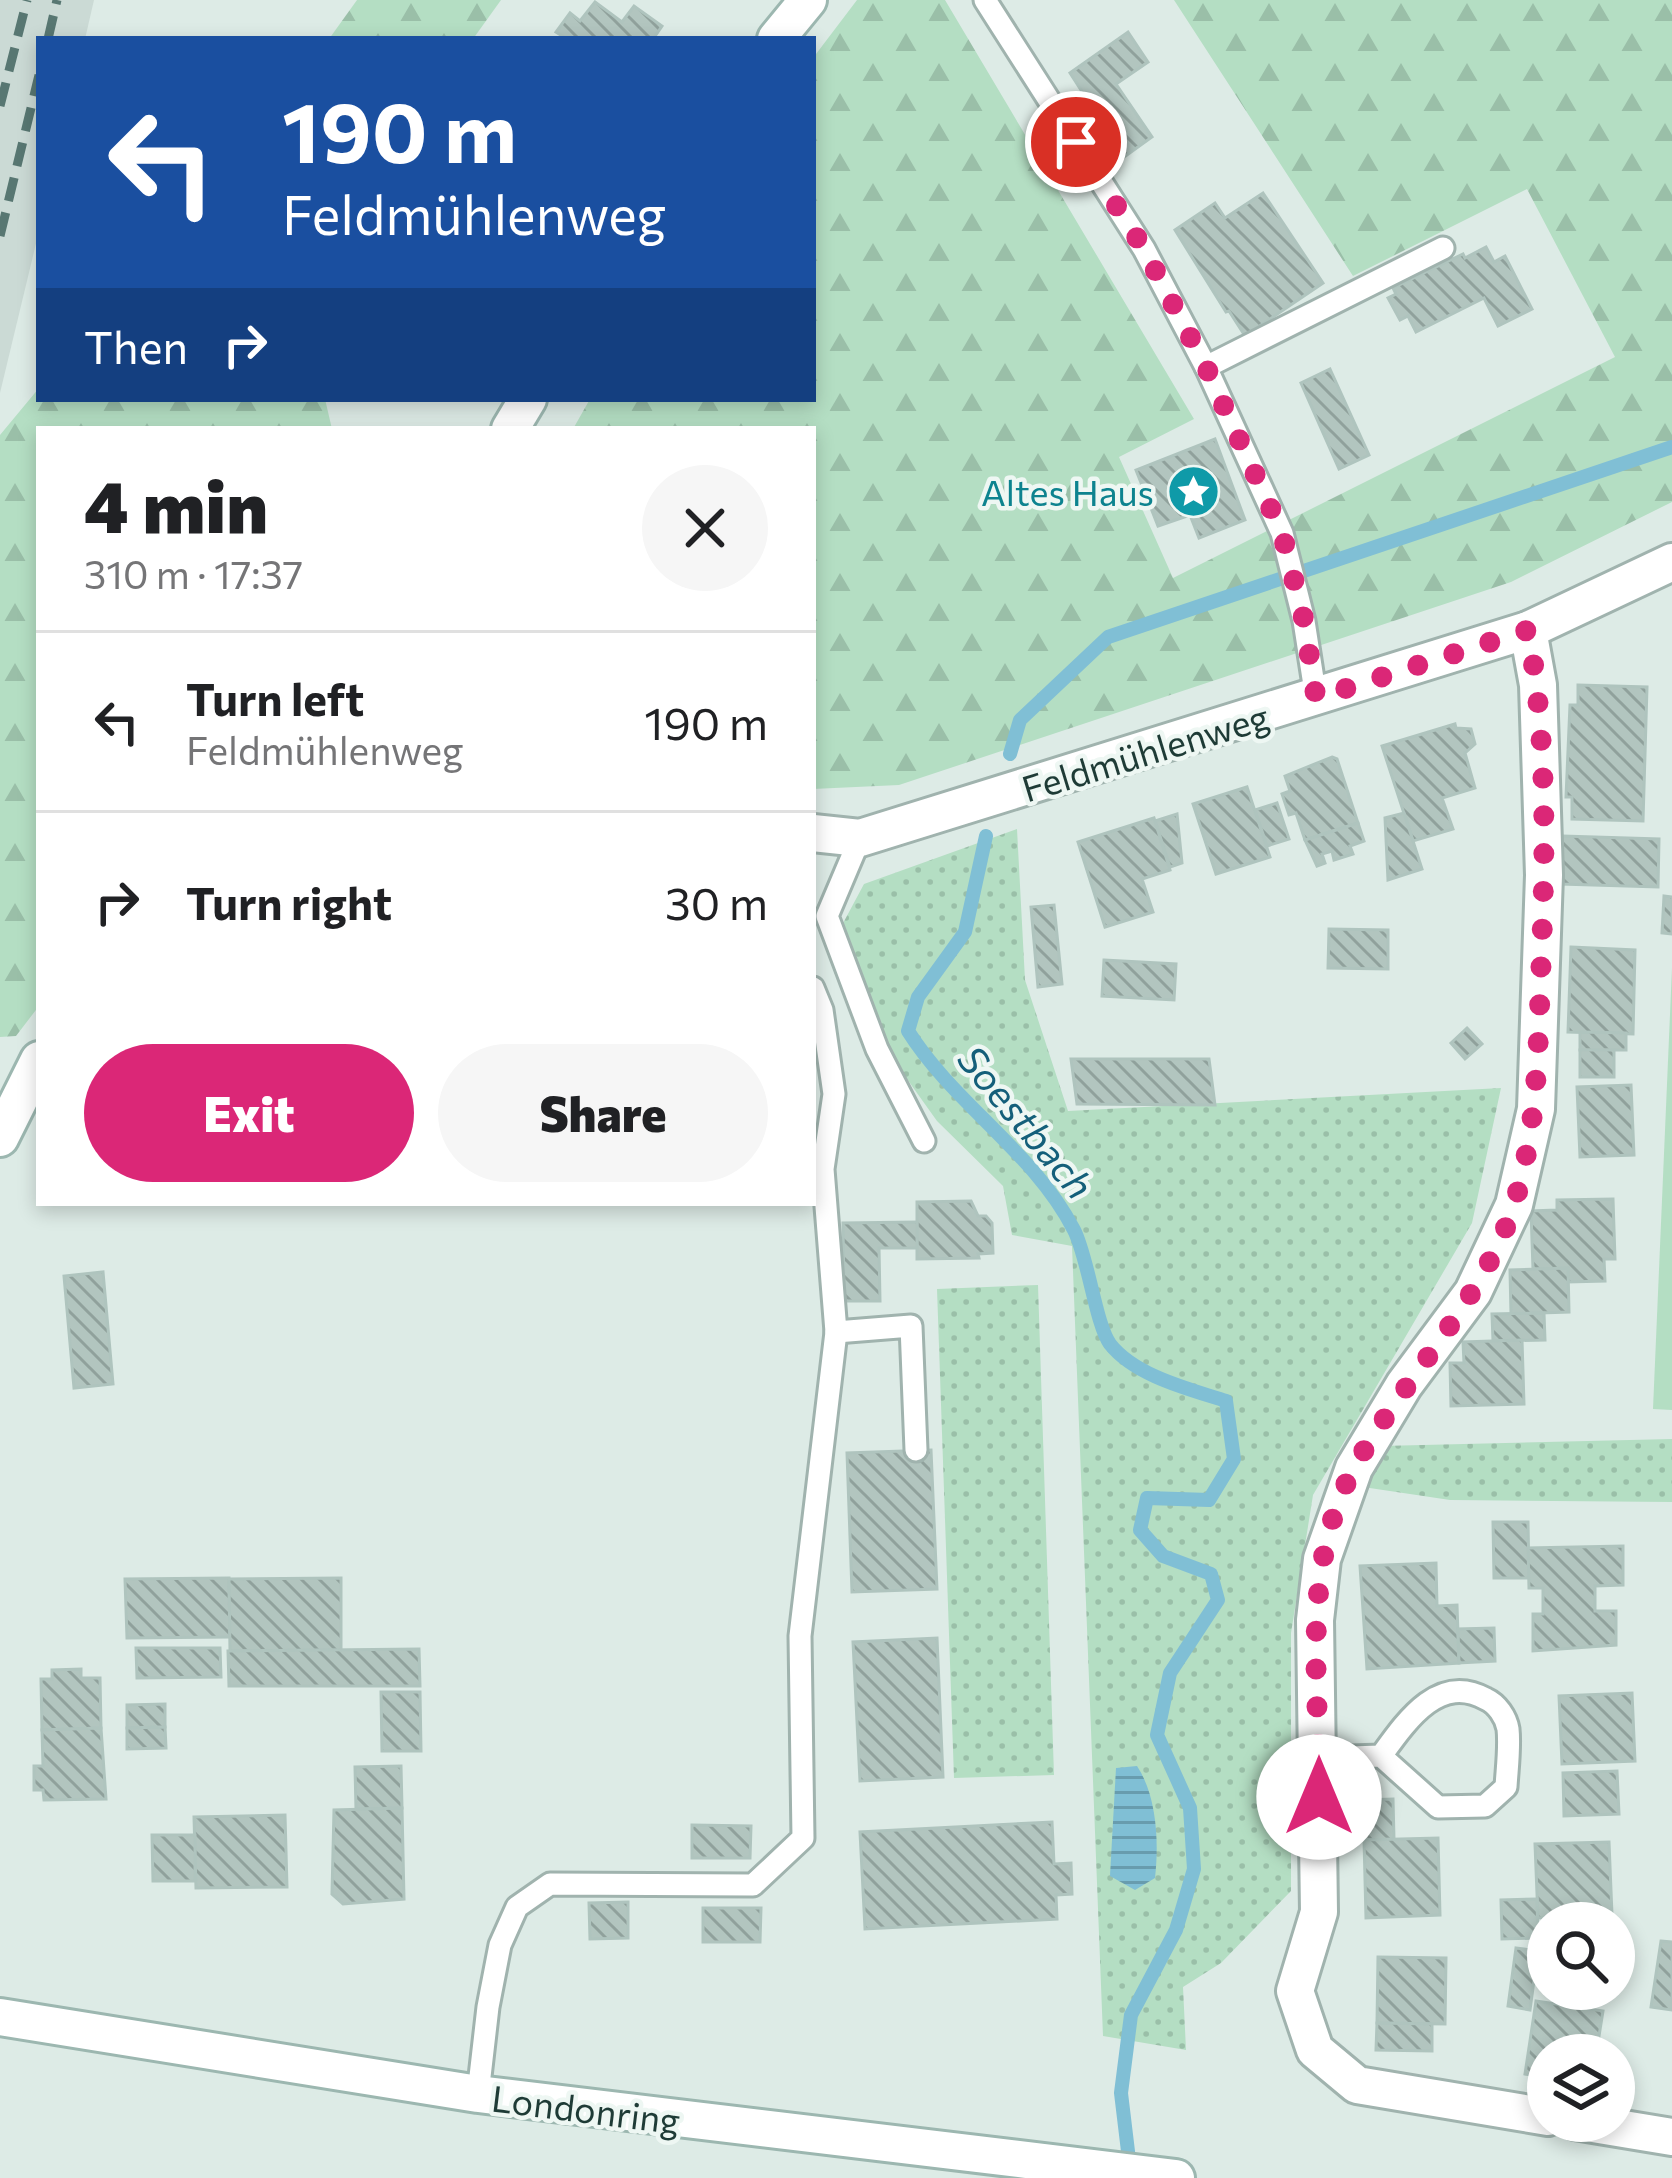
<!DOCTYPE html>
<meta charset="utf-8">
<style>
:root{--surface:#fff;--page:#f6f6f6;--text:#202124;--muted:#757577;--line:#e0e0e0;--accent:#db2777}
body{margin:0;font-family:Commissioner,sans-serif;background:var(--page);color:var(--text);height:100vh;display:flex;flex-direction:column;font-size:45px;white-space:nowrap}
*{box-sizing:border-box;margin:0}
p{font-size:39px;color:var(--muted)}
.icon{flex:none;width:66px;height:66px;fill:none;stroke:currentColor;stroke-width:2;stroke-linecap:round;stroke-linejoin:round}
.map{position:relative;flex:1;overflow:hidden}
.drawer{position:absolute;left:36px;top:426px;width:780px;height:780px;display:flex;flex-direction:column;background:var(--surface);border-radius:0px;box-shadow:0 6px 18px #0003}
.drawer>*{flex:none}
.banner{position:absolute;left:36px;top:36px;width:780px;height:366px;border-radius:0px;box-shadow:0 6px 18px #0003;background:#1a4fa0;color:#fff;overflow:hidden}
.controls{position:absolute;left:1527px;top:1902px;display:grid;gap:24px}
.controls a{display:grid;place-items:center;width:108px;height:108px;border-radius:50%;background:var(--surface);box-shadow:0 6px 18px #0003;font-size:60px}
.pin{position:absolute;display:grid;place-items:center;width:102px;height:102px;color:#fff;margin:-51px;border:6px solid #fff;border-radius:50%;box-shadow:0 3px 12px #0007}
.me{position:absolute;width:132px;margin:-66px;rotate:0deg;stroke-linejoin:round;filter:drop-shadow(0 0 9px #0008)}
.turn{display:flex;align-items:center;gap:42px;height:252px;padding:0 48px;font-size:54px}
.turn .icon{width:156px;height:156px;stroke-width:2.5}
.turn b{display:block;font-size:84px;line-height:102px}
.then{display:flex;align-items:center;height:114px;padding:0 48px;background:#0003;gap:24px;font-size:45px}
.round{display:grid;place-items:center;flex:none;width:126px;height:126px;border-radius:63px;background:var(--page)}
.head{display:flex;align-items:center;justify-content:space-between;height:204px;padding:0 48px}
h1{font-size:72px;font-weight:800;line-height:90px}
.primary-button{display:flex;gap:24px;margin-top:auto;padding:24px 48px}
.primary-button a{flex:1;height:138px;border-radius:72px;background:var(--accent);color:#fff;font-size:48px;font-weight:800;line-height:138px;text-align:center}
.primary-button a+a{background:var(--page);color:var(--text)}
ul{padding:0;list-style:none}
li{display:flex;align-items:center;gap:36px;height:180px;padding:0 48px;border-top:3px solid var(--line)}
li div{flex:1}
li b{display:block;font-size:45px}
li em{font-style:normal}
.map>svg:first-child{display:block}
.built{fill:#cbdad5}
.grass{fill:url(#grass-dots)}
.forest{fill:url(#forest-firs)}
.garden{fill:#b4dec3}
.water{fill:url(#water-rules)}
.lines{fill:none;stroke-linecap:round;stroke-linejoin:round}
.stream{stroke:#80bfd5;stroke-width:14}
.building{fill:url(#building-back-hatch);stroke:#afc4be;stroke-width:3}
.lane-casing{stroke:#a0b3ae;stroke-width:27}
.street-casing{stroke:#a0b3ae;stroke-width:42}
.secondary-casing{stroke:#9cb7b0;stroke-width:42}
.lane{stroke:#fff;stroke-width:21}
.street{stroke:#fff;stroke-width:36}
.secondary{stroke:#fff;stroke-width:36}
.rail{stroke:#587772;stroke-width:9;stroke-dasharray:24 12;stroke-linecap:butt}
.route{stroke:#db2777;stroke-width:21;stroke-dasharray:0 37.8}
.labels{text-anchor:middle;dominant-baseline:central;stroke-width:9;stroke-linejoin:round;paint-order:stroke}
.culture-label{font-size:36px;fill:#0d838f;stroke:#eef7f3;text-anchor:end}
.street-label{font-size:36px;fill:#1e3b36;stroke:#eef7f3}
.water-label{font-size:39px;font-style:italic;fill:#145f7a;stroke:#eef7f3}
</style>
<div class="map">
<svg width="1672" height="2178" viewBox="0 0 1672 2178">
<defs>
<pattern id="grass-dots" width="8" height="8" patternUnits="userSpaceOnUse" patternTransform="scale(3)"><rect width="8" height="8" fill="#b4dec3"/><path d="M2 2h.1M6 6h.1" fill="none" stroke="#9abfa8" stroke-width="1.8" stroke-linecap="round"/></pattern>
<pattern id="forest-firs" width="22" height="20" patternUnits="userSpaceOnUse" patternTransform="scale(3)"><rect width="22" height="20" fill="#b4dec3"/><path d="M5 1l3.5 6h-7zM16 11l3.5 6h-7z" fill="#9abfa8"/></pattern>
<pattern id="water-rules" width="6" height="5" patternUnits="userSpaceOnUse" patternTransform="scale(3)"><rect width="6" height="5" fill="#80bfd5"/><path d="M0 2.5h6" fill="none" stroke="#689cae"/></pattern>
<pattern id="building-back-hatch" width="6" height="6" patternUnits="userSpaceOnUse" patternTransform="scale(3)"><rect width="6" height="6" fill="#b2c5bf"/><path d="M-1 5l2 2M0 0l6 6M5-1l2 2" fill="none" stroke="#90a19c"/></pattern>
</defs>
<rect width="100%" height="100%" fill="#ddebe6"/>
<!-- built -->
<path class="built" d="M 0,0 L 94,0 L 85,39 L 39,39 L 39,231 L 0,393 Z"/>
<!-- grass -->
<g class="grass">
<path d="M 1017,829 L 1025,980 L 1068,1111 L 1501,1088 L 1472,1223 L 1313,1495 L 1291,1633 L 1291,1891 L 1221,1963 L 1183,1987 L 1186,2050 L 1103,2036 L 1072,1246 L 1012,1235 L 1003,1186 L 937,1121 L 897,1065 L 841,927 L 864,884 Z"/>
<path d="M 1038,1285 L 1054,1775 L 954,1778 L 937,1289 Z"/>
<path d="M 1672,1439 L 1672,1502 L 1450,1500 L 1363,1487 L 1381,1446 Z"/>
</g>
<!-- forest -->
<g class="forest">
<path d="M 357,0 L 501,0 L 473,39 L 329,39 Z"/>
<path d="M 857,0 L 945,0 L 1194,419 L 1119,457 L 1173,578 L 1615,357 L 1527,189 L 1353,276 L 1174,0 L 1672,0 L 1672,502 L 1511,582 L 899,785 L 813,789 L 813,429 L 573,429 L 590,399 L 813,399 L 813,58 Z"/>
<path d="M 39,388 L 39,399 L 325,399 L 332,429 L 39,429 L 39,1006 L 16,1036 L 0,1037 L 0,435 Z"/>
</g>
<!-- garden -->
<path class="garden" d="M 1672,968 L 1672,1410 L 1653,1409 Z"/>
<!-- water -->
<path class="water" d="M 1137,1766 C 1157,1796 1159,1843 1155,1878 L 1135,1890 L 1110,1876 L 1116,1768 Z"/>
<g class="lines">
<!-- stream -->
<g class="stream">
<path d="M 1010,754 L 1020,720 L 1108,637 L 1672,447"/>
<path d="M 986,836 L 965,932 L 918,997 L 908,1031 C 954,1104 1034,1152 1074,1230 C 1088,1257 1096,1325 1110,1344 C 1135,1376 1189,1389 1226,1401 L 1234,1459 L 1209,1500 L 1147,1498 L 1140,1530 L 1163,1556 L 1211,1574 L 1218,1600 L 1170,1673 L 1157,1735 L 1190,1808 L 1194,1869 L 1176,1930 L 1131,2015 L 1121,2093 L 1130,2168"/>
</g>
</g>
<!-- building -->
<g class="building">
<path d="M 595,2 L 622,22 L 634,6 L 662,26 L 653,39 L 567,39 L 556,32 L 570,13 L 580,21 Z"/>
<path d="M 1128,32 L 1148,62 L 1116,84 L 1152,137 L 1124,157 L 1070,73 Z"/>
<path d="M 1263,193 L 1323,283 L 1245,336 L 1229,311 L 1226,312 L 1175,230 L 1215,203 L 1225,218 Z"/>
<path d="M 1486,247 L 1494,262 L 1505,256 L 1532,309 L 1498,326 L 1484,298 L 1416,332 L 1408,316 L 1400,320 L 1388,298 L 1396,294 L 1393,288 L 1463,254 L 1465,258 Z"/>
<path d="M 1330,369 L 1369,455 L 1339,469 L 1301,383 Z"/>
<path d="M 1215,439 L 1245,520 L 1199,538 L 1190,515 L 1158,526 L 1136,470 Z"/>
<path d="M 1578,685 L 1647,687 L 1643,821 L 1572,819 L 1572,797 L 1566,797 L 1570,705 L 1578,705 Z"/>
<path d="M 1455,724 L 1456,728 L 1471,729 L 1475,744 L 1465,753 L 1475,788 L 1442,798 L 1453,829 L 1413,841 L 1382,746 Z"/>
<path d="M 1332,757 L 1337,759 L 1358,823 L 1305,840 L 1296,813 L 1289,815 L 1282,794 L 1290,791 L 1285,776 Z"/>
<path d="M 1247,787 L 1270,857 L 1216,874 L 1193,804 Z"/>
<path d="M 1277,803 L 1289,839 L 1267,846 L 1255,810 Z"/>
<path d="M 1404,813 L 1422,869 L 1388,880 L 1385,818 Z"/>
<path d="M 1177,814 L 1182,863 L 1170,867 L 1155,821 Z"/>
<path d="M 1154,818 L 1170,870 L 1142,879 L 1153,912 L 1105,927 L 1078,842 Z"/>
<path d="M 1358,823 L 1364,841 L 1350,846 L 1353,854 L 1334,860 L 1332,851 L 1322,854 L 1325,863 L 1317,866 L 1305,840 Z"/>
<path d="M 1562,836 L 1659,839 L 1658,887 L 1561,884 Z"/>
<path d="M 1664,896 L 1672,897 L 1672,934 L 1662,933 Z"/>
<path d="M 1054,905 L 1062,984 L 1038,987 L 1031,907 Z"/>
<path d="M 1329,929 L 1388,930 L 1388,969 L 1328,968 Z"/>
<path d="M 1571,947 L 1635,950 L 1633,1034 L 1568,1032 Z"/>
<path d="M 1104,960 L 1176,964 L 1174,1000 L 1102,996 Z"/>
<path d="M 1467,1028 L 1482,1044 L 1465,1059 L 1451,1043 Z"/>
<path d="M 1580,1032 L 1626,1033 L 1626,1050 L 1580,1050 Z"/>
<rect x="1580" y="1050" width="34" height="27"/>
<path d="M 1071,1059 L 1209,1059 L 1215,1105 L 1077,1104 Z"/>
<path d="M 1631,1085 L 1634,1155 L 1580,1157 L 1577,1087 Z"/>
<path d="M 1613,1199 L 1615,1259 L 1604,1259 L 1605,1281 L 1568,1282 L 1568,1268 L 1533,1269 L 1531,1211 L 1557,1210 L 1557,1200 Z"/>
<path d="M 971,1201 L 978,1216 L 986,1216 L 992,1223 L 993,1253 L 978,1254 L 979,1258 L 917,1259 L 917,1202 Z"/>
<path d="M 917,1222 L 917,1248 L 879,1248 L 880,1301 L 844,1301 L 843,1223 Z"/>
<path d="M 1568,1268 L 1569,1312 L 1511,1314 L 1510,1270 Z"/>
<path d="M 103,1272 L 113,1384 L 74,1388 L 64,1276 Z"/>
<path d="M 1544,1313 L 1545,1340 L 1493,1341 L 1492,1314 Z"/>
<path d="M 1522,1340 L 1524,1404 L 1451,1406 L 1450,1363 L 1464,1363 L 1463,1342 Z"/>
<path d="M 931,1450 L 937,1589 L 852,1592 L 847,1453 Z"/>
<path d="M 1493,1522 L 1528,1522 L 1529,1578 L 1494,1578 Z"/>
<path d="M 1623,1546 L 1623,1585 L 1595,1586 L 1595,1611 L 1616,1611 L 1616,1645 L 1533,1651 L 1533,1614 L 1543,1614 L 1543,1588 L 1529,1588 L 1528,1548 Z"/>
<path d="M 1436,1563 L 1437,1606 L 1457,1605 L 1459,1663 L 1367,1669 L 1360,1566 Z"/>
<path d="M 229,1578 L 230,1637 L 127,1638 L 125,1579 Z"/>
<path d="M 341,1578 L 341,1650 L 230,1651 L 229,1579 Z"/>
<path d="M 1494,1628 L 1495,1661 L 1459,1663 L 1458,1629 Z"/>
<path d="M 937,1638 L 943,1777 L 860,1781 L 853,1642 Z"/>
<path d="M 136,1648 L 220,1648 L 221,1677 L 137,1678 Z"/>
<path d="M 419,1649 L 420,1686 L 229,1686 L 228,1651 Z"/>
<path d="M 81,1669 L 81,1678 L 100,1678 L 101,1728 L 42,1730 L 41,1679 L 52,1679 L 52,1670 Z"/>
<path d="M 381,1692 L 420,1692 L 421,1751 L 382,1751 Z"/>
<path d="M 1632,1693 L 1635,1761 L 1562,1764 L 1559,1696 Z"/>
<path d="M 165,1704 L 165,1727 L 127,1728 L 127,1705 Z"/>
<path d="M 165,1727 L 166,1748 L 127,1749 L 127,1728 Z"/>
<path d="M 101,1728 L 106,1799 L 44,1800 L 43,1790 L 34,1790 L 34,1766 L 43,1766 L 42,1730 Z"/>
<path d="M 401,1766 L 402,1808 L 356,1809 L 355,1767 Z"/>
<path d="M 1617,1771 L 1619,1814 L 1564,1816 L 1563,1773 Z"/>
<path d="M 1393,1799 L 1394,1839 L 1364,1840 L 1363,1800 Z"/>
<path d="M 402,1808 L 404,1899 L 343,1904 L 332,1894 L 334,1810 Z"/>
<path d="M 285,1815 L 287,1887 L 196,1888 L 194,1817 Z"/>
<path d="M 1052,1822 L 1054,1864 L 1071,1863 L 1072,1894 L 1056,1895 L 1057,1919 L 865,1929 L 860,1832 Z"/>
<path d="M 692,1825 L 751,1826 L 750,1858 L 692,1858 Z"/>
<path d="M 152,1835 L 195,1835 L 195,1881 L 153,1881 Z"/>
<path d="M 1438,1838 L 1440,1915 L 1366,1918 L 1364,1840 Z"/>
<path d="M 1609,1842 L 1612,1915 L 1538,1918 L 1535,1844 Z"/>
<path d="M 1537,1899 L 1538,1938 L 1502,1939 L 1501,1900 Z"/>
<path d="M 628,1902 L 628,1938 L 590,1939 L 589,1903 Z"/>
<path d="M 703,1908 L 761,1908 L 760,1942 L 703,1942 Z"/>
<path d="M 1661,1941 L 1672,1942 L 1672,2010 L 1651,2007 Z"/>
<path d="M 1516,1948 L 1538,1951 L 1530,2010 L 1508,2006 Z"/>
<path d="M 1378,1957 L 1446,1958 L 1445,2024 L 1377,2023 Z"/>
<path d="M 1536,2001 L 1603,2011 L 1596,2055 L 1548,2055 L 1548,2077 L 1525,2074 Z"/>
<path d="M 1377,2023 L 1432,2024 L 1432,2051 L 1376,2050 Z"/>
</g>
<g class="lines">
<defs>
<g id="lane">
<path d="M 985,0 L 1144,249 L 1206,367 L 1282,533 L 1304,621 L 1316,698"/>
<path d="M 1206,367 L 1443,248"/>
<path d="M 860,838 L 827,916 L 877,1049 L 924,1141"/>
<path d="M 813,988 L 822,1010 L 834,1094 L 823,1169 L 836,1332 L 911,1326 L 916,1450"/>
<path d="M 1320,1758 L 1381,1756 C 1407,1720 1439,1673 1486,1699 C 1497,1704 1506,1717 1508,1729 C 1510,1747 1507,1769 1506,1787 L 1485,1806 L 1438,1807 L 1381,1756"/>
<path d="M 478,2094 L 488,2007 L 500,1945 L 517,1907 L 550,1884 L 753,1885 L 803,1838 L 800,1636 L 836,1332"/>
</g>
<g id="street">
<path d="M 1528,630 L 1538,685 L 1544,875 L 1536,1109 L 1514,1205 L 1473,1292 L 1404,1385 L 1354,1468 L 1322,1559 L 1315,1620 L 1319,1912 L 1295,1991 L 1315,2050 L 1357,2085 L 1548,2117"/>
<path d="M 813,833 L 860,838 L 1528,630 L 1672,562"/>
<path d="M 1575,2121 L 1672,2137"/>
</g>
<g id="secondary">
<path d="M 776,39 L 808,0"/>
<path d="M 510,429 L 528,399"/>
<path d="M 0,1138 L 39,1060"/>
<path d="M 0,2017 L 478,2094 L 1176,2178"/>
</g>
</defs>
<!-- lane casing -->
<use href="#lane" class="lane-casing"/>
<!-- street casing -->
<use href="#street" class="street-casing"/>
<!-- secondary casing -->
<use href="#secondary" class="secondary-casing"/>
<!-- lane -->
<use href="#lane" class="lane"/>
<!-- street -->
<use href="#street" class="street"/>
<!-- secondary -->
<use href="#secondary" class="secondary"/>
<!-- rail -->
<g class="rail">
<path d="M 48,39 L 57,0"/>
<path d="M 0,106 L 27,0"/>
<path d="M 0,236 L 39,75"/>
</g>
</g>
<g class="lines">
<!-- route -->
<path class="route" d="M 1076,142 L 1144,249 L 1206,367 L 1282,533 L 1304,620 L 1316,698 L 1528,630 C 1548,740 1545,855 1541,966 C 1538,1046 1538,1124 1515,1201 C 1488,1293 1403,1380 1355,1466 C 1299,1567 1320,1686 1319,1797"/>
</g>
<!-- icons -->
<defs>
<symbol id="sight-disc" viewBox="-11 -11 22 22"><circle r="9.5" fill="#0f9aa8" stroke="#eef7f3"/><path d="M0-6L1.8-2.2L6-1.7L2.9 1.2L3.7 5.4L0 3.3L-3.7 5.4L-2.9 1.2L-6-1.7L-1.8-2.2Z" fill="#fff"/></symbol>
</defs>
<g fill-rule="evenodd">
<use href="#sight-disc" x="1164" y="462" width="59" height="59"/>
</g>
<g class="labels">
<!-- culture labels -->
<g class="culture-label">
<text x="1154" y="491">Altes Haus</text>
</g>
<!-- street labels -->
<g class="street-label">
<text transform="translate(1145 751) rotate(-17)">Feldmühlenweg</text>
<text transform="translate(586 2108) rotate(7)">Londonring</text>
</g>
<!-- water labels -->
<g class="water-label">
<text transform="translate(1027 1121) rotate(50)">Soestbach</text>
</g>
</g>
</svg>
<div class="controls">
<a><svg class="icon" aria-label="search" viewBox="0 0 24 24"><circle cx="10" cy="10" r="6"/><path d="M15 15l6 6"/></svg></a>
<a><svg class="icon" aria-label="layers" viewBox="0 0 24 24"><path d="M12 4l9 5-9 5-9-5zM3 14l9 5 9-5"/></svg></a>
</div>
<div class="pin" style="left:1076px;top:142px;background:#d93025"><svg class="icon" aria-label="arrive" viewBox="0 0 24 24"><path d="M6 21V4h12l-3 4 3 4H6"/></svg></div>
<svg class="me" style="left:1319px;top:1797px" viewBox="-20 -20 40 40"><circle r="19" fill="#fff"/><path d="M0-13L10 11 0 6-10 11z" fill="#db2777"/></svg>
<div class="banner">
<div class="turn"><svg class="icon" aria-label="left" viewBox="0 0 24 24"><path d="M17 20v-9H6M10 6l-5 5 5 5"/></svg><div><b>190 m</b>Feldmühlenweg</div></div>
<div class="then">Then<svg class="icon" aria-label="right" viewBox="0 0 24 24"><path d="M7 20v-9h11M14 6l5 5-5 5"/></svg></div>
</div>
<section class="drawer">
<div class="head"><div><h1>4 min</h1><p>310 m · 17:37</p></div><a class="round"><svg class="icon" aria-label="close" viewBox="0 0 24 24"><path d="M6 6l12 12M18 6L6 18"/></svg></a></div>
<ul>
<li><svg class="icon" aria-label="left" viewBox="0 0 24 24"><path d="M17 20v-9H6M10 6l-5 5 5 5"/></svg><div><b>Turn left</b><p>Feldmühlenweg</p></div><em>190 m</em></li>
<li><svg class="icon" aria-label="right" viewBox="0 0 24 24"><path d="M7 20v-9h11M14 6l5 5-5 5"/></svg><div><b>Turn right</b></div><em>30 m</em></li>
</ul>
<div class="primary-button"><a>Exit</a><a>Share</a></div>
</section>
</div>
